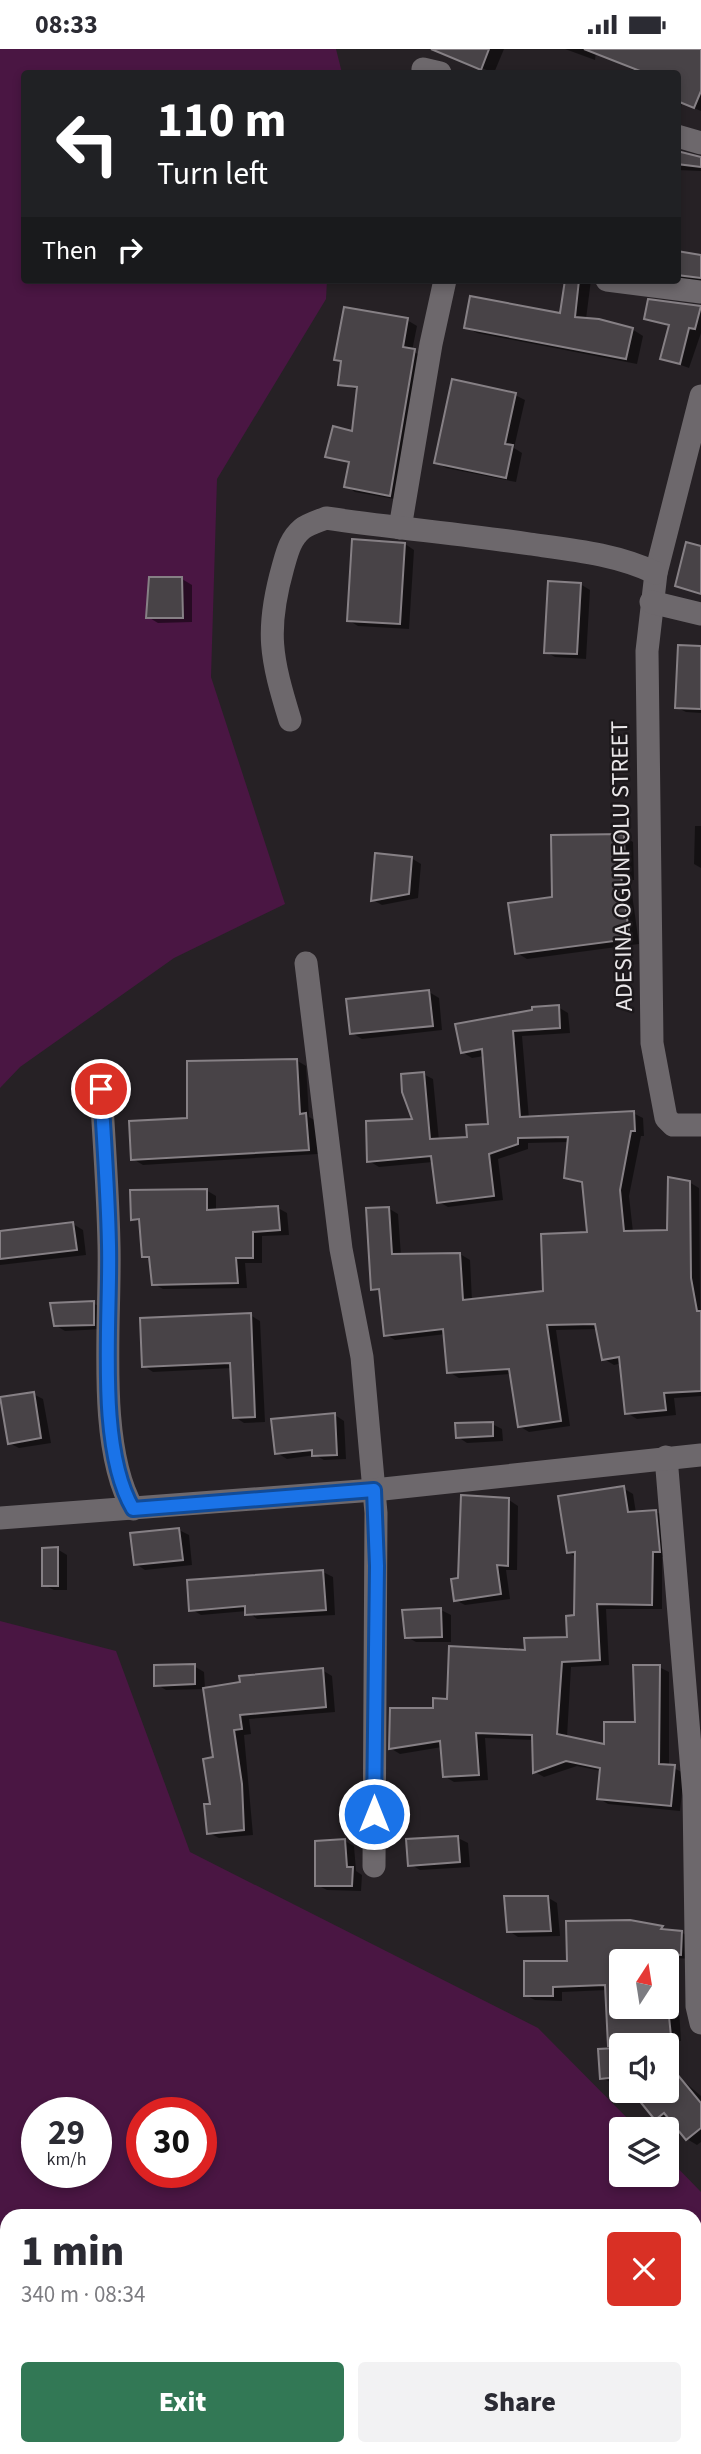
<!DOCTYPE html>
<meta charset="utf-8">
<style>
:root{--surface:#fff;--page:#f2f2f3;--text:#2b2b33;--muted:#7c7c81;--accent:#327855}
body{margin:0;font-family:"Source Sans 3",sans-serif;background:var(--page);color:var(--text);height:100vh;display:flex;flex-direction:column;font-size:26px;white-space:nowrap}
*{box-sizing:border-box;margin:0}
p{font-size:23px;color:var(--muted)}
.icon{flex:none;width:38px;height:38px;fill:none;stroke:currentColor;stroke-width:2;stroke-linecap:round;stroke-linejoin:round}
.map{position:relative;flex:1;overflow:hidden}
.panel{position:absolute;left:0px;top:2160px;width:702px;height:247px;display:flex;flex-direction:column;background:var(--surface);border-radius:21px 21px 0 0;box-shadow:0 4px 10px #0003}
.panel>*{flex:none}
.hud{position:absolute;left:21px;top:21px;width:660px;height:214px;border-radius:7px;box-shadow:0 4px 10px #0003;background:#202124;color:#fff;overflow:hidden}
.needle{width:46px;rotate:12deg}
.buttons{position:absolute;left:609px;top:1900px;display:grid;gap:14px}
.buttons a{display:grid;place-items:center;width:70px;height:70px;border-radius:7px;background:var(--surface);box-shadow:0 4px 10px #0003;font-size:35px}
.speed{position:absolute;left:21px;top:2048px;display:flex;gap:14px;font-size:35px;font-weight:700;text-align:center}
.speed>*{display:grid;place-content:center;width:91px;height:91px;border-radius:50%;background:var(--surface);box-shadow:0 4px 10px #0003;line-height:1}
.speed small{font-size:18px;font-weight:400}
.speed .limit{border:10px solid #d22;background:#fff;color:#111}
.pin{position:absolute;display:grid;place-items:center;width:60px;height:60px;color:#fff;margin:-30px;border:4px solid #fff;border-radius:50%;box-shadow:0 2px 7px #0007}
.me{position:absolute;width:77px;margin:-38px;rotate:0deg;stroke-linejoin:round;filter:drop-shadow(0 0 5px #0008)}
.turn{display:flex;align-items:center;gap:24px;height:147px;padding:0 21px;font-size:32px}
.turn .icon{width:91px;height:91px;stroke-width:2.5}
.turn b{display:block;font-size:49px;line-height:60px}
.then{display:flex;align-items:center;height:66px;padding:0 21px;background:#0003;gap:14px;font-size:26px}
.round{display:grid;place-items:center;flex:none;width:74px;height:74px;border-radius:7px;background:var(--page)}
.head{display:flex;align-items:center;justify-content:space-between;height:119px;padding:0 21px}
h1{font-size:42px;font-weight:800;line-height:52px}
.primary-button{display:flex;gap:14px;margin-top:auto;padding:14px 21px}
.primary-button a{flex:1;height:80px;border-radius:7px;background:var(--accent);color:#fff;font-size:28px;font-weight:800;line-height:80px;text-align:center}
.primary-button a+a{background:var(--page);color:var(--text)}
.status{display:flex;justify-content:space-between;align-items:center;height:49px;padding:0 35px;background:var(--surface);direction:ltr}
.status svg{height:19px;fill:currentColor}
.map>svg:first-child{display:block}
.green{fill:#4a1643;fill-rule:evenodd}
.shadow{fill:#0007;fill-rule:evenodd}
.building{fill:#484347;stroke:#868085;stroke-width:2}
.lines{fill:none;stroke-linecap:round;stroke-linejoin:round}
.street{stroke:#6d686c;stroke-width:23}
.route-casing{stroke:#114b97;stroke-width:18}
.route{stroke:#1a73e8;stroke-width:12}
.labels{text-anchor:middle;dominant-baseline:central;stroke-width:5;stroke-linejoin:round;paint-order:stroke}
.street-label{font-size:24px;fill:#eae7e9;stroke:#1c181b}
</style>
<div class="status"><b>08:33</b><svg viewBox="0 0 49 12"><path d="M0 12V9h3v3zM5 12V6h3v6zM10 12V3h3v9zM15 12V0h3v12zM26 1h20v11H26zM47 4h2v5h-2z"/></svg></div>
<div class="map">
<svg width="701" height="2405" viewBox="0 0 701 2405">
<rect width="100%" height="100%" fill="#262125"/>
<!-- green -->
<g class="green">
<path d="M 0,0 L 336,0 L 342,24 L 24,24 L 24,231 L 327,231 L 326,250 L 217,430 L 211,628 L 285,855 L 174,909 L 20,1018 L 0,1039 Z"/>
<path d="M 0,1572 L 116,1602 L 190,1803 L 538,1979 L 639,2081 L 621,2081 L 621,2126 L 667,2126 L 667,2108 L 701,2143 L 701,2405 L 149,2405 L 145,2399 L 695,2399 L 695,2166 L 7,2166 L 7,2270 L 0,2265 ZM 37,2063 L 96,2063 L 96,2123 L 37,2123 ZM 142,2063 L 201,2063 L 201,2123 L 142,2123 Z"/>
</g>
<!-- shadow -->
<g class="shadow">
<path d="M 455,0 L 504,0 L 494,24 L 452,7 Z"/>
<path d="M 565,0 L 701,0 L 701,62 L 682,54 L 677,74 L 677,24 L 632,24 L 633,21 L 596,3 L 595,11 Z"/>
<path d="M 677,103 L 701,109 L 701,122 L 677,121 Z"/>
<path d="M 677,204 L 701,208 L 701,233 L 677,230 Z"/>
<path d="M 566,231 L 591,231 L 586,270 L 632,280 L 643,287 L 637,315 L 477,284 L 466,278 L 562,266 Z"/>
<path d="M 649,252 L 701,259 L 701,284 L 689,319 L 662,309 L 670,278 L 646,269 Z"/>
<path d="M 407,271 L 417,277 L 412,302 L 424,308 L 400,451 L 355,443 L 346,437 L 350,415 L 327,407 L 354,384 L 358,341 L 340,335 L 342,313 L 336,310 Z"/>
<path d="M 515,346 L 525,351 L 514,399 L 522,404 L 516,433 L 446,419 L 436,413 Z"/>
<path d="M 405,495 L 414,501 L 409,580 L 358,577 L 348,571 Z"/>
<path d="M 701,498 L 701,546 L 677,536 Z"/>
<path d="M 182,530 L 192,536 L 192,573 L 158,574 L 148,568 L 148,541 Z"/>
<path d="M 580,535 L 590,541 L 586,610 L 555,608 L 546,603 Z"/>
<path d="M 701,599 L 701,664 L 686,663 L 676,658 Z"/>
<path d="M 695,777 L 701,777 L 701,819 L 694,815 Z"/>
<path d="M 624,787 L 633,793 L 634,831 L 630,831 L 639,895 L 527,910 L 517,904 L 554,850 Z"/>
<path d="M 411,809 L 421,815 L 418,849 L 382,856 L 373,851 Z"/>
<path d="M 429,943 L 439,949 L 442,981 L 362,990 L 352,984 Z"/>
<path d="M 558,958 L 568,964 L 570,984 L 522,987 L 529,1070 L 633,1064 L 643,1069 L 644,1087 L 641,1087 L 629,1147 L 633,1183 L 668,1182 L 689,1133 L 699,1139 L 701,1347 L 674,1349 L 676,1366 L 637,1370 L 627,1364 L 622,1314 L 614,1316 L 604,1310 L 598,1280 L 556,1281 L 570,1377 L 529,1383 L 519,1377 L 511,1325 L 459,1329 L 449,1323 L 446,1285 L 395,1291 L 385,1285 L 381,1244 L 373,1239 L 388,1159 L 398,1165 L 401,1207 L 460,1205 L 470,1211 L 472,1252 L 545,1244 L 589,1184 L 584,1136 L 566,1128 L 569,1093 L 528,1094 L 528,1100 L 498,1110 L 503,1151 L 448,1158 L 439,1153 L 433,1113 L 379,1118 L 369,1112 L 415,1072 L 423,1025 L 433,1030 L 439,1092 L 468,1090 L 490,1076 L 484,1007 L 472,1009 L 462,1003 Z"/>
<path d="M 296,1011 L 306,1017 L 309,1068 L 316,1072 L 318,1105 L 143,1116 L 133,1110 L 188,1071 Z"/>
<path d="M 206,1141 L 216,1147 L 216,1162 L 278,1159 L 287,1164 L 289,1186 L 262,1187 L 262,1214 L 245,1214 L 247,1239 L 163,1240 L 154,1235 L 151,1212 L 143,1207 L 141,1174 L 133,1169 Z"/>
<path d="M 73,1175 L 83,1181 L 86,1206 L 0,1216 L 0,1184 Z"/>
<path d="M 93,1254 L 103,1260 L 103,1280 L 65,1282 L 55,1276 Z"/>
<path d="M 250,1266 L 260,1272 L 265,1373 L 244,1374 L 235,1368 L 232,1319 L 153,1323 L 144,1317 Z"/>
<path d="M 33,1345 L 43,1350 L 51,1394 L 19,1399 L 9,1394 Z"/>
<path d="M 335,1366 L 344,1372 L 346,1410 L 324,1411 L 315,1406 L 287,1410 L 277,1404 Z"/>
<path d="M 492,1375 L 502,1380 L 503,1392 L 467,1394 L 458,1388 Z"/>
<path d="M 623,1439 L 633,1445 L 636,1464 L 656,1463 L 666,1468 L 669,1507 L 662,1508 L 662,1560 L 606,1560 L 609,1616 L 571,1618 L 567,1688 L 606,1697 L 636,1675 L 659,1618 L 669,1623 L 669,1717 L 684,1724 L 680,1762 L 608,1755 L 598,1749 L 601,1722 L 577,1717 L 544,1728 L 535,1723 L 534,1691 L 485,1689 L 488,1731 L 454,1733 L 444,1727 L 442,1698 L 400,1705 L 390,1699 L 434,1661 L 526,1602 L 569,1590 L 576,1568 L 576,1508 L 568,1503 Z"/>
<path d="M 509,1451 L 518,1457 L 517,1521 L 506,1521 L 510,1550 L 465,1556 L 455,1551 L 460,1531 Z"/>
<path d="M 179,1481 L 189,1486 L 192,1516 L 145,1521 L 136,1515 Z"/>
<path d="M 57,1500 L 67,1506 L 67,1541 L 54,1541 L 44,1536 Z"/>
<path d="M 323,1523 L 333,1528 L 335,1566 L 257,1570 L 247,1562 L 201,1566 L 191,1560 Z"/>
<path d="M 441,1561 L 451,1566 L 451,1593 L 416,1593 L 407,1588 Z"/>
<path d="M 194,1617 L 204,1623 L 205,1640 L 322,1621 L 332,1627 L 335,1663 L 249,1670 L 251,1685 L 244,1686 L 253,1786 L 219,1789 L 209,1784 L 215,1710 L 205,1640 L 166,1641 L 156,1635 Z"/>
<path d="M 458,1789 L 468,1794 L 470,1818 L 420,1821 L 410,1815 Z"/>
<path d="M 345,1792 L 354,1797 L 356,1822 L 362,1826 L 361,1842 L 327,1841 L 317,1836 Z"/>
<path d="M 547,1848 L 557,1854 L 560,1887 L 518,1888 L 509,1882 Z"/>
<path d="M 630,1873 L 681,1883 L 691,1889 L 691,1910 L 676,1909 L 681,1992 L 655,1995 L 657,1997 L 621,1997 L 621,2034 L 612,2034 L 602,2029 L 610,2001 L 607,1941 L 562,1943 L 562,1952 L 535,1951 L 525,1946 ZM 621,1913 L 667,1913 L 667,1958 L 621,1958 Z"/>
<path d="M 673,2023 L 701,2047 L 701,2093 L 697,2096 L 687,2090 L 671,2071 L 666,2075 L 656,2070 L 667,2042 L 667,2029 Z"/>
</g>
<!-- building -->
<g class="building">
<path d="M 431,0 L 489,0 L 481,21 Z"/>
<path d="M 584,0 L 701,0 L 701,42 L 694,59 L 677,52 L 677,24 L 645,24 Z"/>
<path d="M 677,102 L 701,108 L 701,118 L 677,115 Z"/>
<path d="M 677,202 L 701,206 L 701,229 L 677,226 Z"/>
<path d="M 565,231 L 579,231 L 575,268 L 599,270 L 633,279 L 626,310 L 464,279 L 470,247 L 560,264 Z"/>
<path d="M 648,250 L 701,257 L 695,280 L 689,279 L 680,315 L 660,310 L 669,276 L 644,270 Z"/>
<path d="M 344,258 L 408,269 L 403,298 L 415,300 L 390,447 L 344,438 L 349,413 L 325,408 L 333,377 L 352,382 L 357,338 L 338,336 L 341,312 L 334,311 Z"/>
<path d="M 452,330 L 516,344 L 505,395 L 513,396 L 506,429 L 434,414 Z"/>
<path d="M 352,490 L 405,494 L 400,575 L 347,572 Z"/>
<path d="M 686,493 L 701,497 L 701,545 L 675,537 Z"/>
<path d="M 149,528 L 182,528 L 183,569 L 146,569 Z"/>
<path d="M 548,532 L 581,534 L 577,605 L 544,604 Z"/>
<path d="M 678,596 L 701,597 L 701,660 L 675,659 Z"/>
<path d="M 624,785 L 625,826 L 621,827 L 630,890 L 515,905 L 508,854 L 552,848 L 551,786 Z"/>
<path d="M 375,804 L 412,808 L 409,845 L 371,852 Z"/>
<path d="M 429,941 L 433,977 L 350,985 L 346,950 Z"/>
<path d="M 559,956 L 560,979 L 513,982 L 520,1068 L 634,1062 L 635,1082 L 631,1082 L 620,1141 L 624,1182 L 667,1181 L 668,1128 L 690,1132 L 691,1229 L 697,1262 L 701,1262 L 701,1342 L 664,1344 L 666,1361 L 625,1365 L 619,1308 L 602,1311 L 595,1275 L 547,1276 L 561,1372 L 518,1378 L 509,1320 L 447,1324 L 443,1280 L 384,1287 L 379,1240 L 371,1241 L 366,1159 L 389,1158 L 392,1205 L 460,1204 L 463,1251 L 543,1242 L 541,1185 L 587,1183 L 582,1133 L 564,1129 L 568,1088 L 518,1089 L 518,1095 L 489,1105 L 494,1147 L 437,1154 L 431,1107 L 367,1113 L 366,1072 L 412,1070 L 402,1043 L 401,1025 L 424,1023 L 430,1090 L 467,1088 L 466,1076 L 488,1075 L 482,1000 L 461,1004 L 455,975 L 532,961 L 532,958 Z"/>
<path d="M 297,1010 L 300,1065 L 306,1064 L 309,1101 L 131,1111 L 129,1072 L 187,1069 L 187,1012 Z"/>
<path d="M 207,1140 L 207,1161 L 278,1157 L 280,1181 L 253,1183 L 253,1209 L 236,1209 L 238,1234 L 152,1236 L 149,1208 L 142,1208 L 139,1170 L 131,1171 L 130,1141 Z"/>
<path d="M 73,1173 L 77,1201 L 0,1210 L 0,1182 Z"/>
<path d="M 94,1252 L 94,1276 L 54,1277 L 50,1254 Z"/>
<path d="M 251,1264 L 255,1368 L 233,1369 L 230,1314 L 142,1318 L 140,1269 Z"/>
<path d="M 34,1343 L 41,1389 L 8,1395 L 0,1348 Z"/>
<path d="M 335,1364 L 337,1406 L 312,1407 L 312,1401 L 275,1405 L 271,1370 Z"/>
<path d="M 493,1373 L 493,1387 L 456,1389 L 455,1374 Z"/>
<path d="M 624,1437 L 628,1463 L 656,1461 L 660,1503 L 653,1503 L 652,1556 L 597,1555 L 600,1611 L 562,1613 L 557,1685 L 604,1695 L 604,1673 L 635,1673 L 633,1616 L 660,1616 L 659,1715 L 675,1716 L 671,1757 L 597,1750 L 600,1719 L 566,1712 L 533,1724 L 532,1686 L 476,1684 L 479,1726 L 443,1728 L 440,1692 L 389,1700 L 390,1659 L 433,1659 L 433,1649 L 447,1650 L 449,1597 L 525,1601 L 524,1589 L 567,1588 L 566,1567 L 574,1566 L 575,1503 L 567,1504 L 558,1447 Z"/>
<path d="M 461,1446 L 509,1449 L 508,1517 L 497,1516 L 501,1545 L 454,1552 L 451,1530 L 458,1529 Z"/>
<path d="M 179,1479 L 183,1511 L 134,1516 L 130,1484 Z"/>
<path d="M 58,1498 L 58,1537 L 42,1537 L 42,1499 Z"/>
<path d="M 323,1521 L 326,1561 L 245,1566 L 245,1557 L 189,1562 L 187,1531 Z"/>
<path d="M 441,1559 L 442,1588 L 405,1589 L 402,1561 Z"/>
<path d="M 195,1615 L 195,1635 L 154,1637 L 154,1616 Z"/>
<path d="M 323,1619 L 326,1658 L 240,1666 L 242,1680 L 234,1681 L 242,1735 L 244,1781 L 207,1785 L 204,1755 L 210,1755 L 203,1710 L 213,1708 L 203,1639 L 240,1633 L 239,1627 Z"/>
<path d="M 458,1787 L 460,1813 L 408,1817 L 406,1790 Z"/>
<path d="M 345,1790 L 347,1818 L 353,1818 L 352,1837 L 315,1837 L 315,1792 Z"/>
<path d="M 504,1847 L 548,1847 L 551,1882 L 507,1883 Z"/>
<path d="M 630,1871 L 663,1877 L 661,1880 L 682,1882 L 681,1906 L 667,1905 L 667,1913 L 621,1913 L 621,1958 L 668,1958 L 671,1987 L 647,1990 L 653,1997 L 608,1997 L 605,1936 L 553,1938 L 553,1947 L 524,1947 L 524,1912 L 567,1912 L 566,1872 Z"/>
<path d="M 616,1999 L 618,2028 L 600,2030 L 598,2000 Z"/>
<path d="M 667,2013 L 701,2054 L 701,2079 L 686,2091 L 664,2064 L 655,2071 L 638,2050 L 647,2042 L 667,2042 Z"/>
</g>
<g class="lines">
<!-- street -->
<g class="street">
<path d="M 423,20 L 440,24"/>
<path d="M 677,87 L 701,94"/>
<path d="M 607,231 L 701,243"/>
<path d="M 701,347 L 656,524 L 647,602 L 652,994 L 666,1069 L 673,1076 L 701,1076"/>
<path d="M 400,479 L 431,295 L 445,231"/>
<path d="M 651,553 L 701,565"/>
<path d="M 290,671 C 271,609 265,582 283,518 C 287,504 290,490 302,480 C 308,475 319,472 326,469 C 394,479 463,485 530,495 C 574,501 616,505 656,524"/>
<path d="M 306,914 L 341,1200 L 362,1308 L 376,1464 L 374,1817"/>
<path d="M 101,1040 C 104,1092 108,1144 109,1196 C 111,1271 96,1396 133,1460"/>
<path d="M 666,1408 L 694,1746 L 697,1957 L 701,1974"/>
<path d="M 0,1469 L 374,1441 L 701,1406"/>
</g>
</g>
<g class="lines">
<defs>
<path id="route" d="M 101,1040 C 104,1092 108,1144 109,1196 C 111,1270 96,1397 133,1460 L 374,1441 L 377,1517 L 374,1765"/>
</defs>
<!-- route casing -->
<use href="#route" class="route-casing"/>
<!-- route -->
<use href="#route" class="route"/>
</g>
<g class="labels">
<!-- street labels -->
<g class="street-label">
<text transform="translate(622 817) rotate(-91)">ADESINA OGUNFOLU STREET</text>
</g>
</g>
</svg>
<div class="buttons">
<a><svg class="needle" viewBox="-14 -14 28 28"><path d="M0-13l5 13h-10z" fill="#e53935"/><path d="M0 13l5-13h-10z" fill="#7c7c81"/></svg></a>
<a><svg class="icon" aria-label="sound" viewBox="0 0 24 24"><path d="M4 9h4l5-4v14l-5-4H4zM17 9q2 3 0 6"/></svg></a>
<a><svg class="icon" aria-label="layers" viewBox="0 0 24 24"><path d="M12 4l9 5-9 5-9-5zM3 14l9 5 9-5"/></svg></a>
</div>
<div class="speed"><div>29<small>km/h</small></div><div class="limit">30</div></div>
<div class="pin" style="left:101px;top:1040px;background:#d93025"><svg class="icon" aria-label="arrive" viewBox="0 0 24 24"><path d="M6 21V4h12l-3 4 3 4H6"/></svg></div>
<svg class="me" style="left:374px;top:1765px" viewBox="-20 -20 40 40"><circle r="17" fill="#1a73e8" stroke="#fff" stroke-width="3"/><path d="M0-11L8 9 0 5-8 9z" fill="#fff"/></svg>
<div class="hud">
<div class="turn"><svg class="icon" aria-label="left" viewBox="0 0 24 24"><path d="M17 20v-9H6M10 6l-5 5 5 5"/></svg><div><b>110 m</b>Turn left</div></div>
<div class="then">Then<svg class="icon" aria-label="right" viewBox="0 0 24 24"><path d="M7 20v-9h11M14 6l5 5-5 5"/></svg></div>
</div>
<section class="panel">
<div class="head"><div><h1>1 min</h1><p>340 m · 08:34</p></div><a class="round" style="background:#d93025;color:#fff"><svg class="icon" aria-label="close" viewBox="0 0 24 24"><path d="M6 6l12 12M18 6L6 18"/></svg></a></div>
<div class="primary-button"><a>Exit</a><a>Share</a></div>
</section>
</div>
